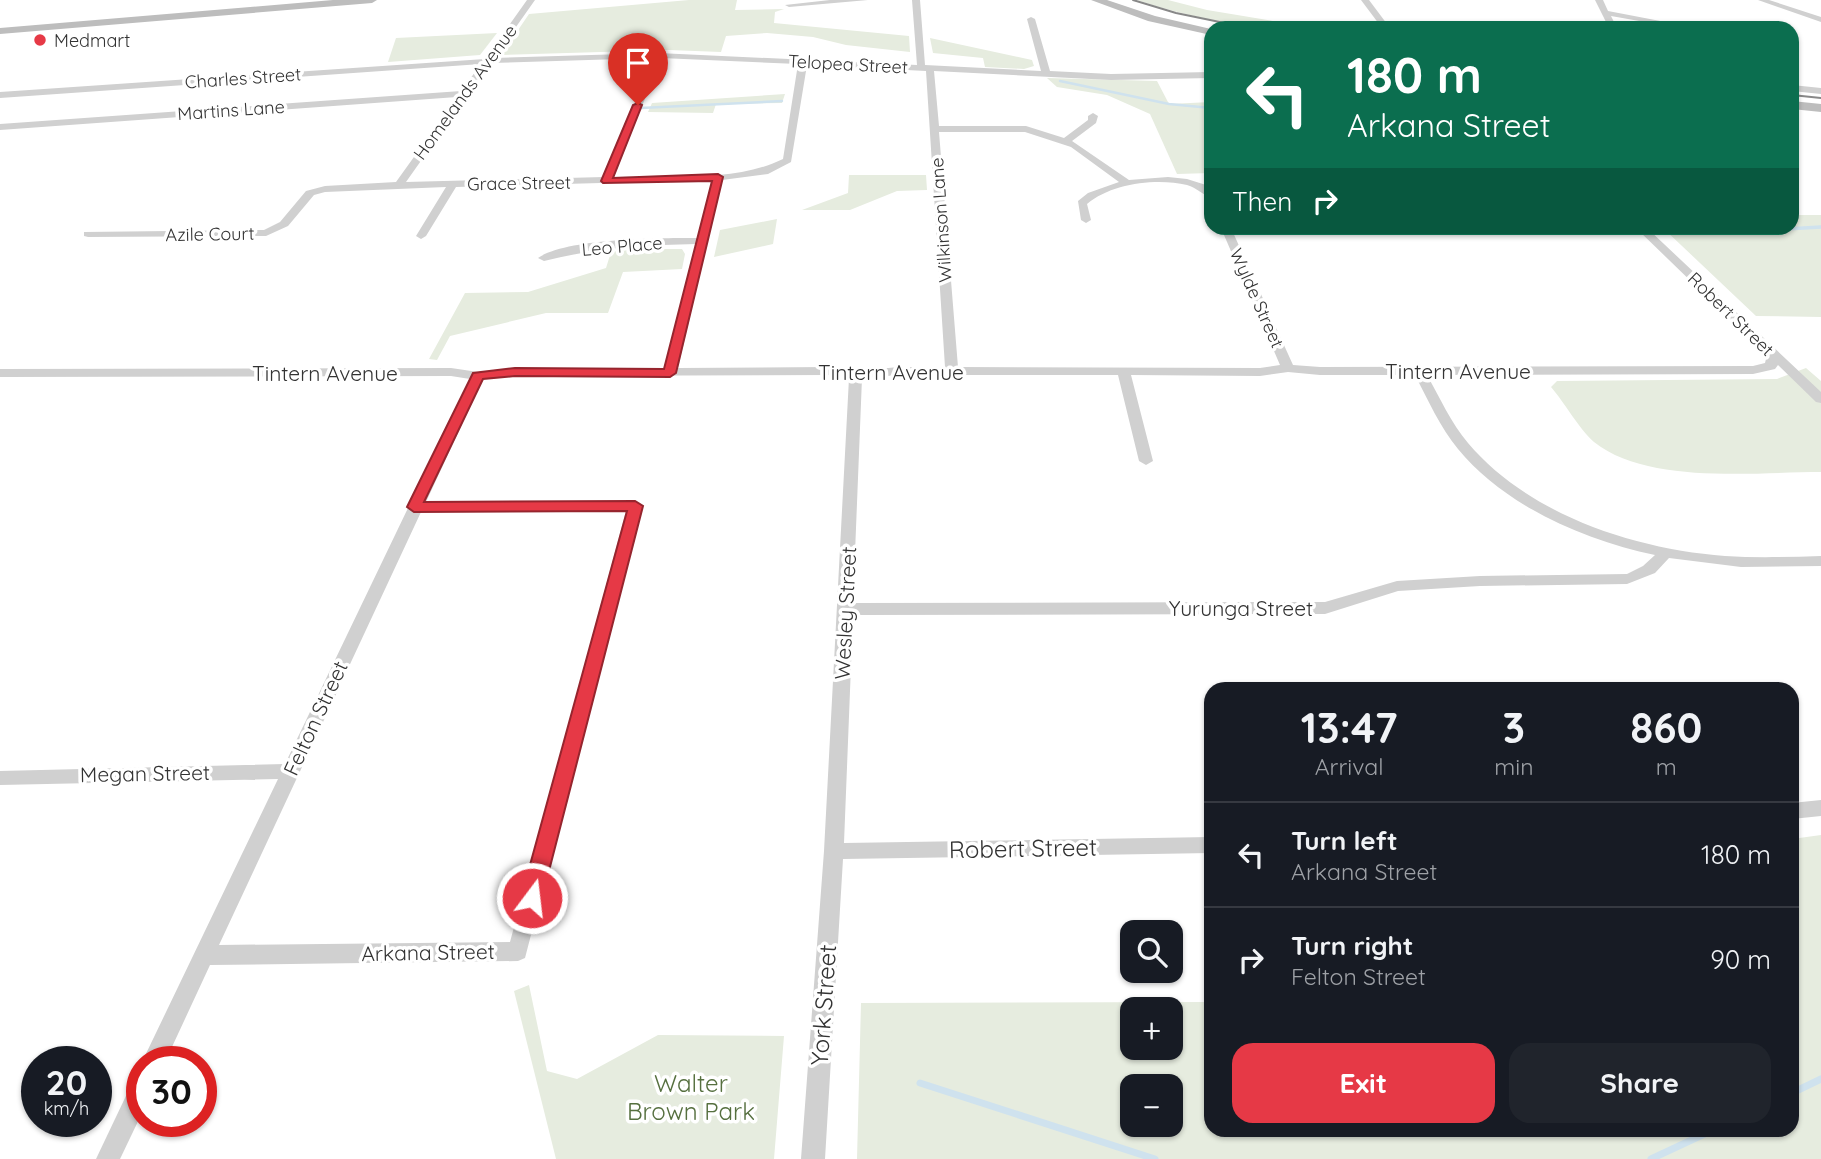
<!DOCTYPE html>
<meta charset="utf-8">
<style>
:root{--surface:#171b24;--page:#20242c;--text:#f1f3f6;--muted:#9ea1a6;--line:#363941;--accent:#e63946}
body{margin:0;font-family:Quicksand,sans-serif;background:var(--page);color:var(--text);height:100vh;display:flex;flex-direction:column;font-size:26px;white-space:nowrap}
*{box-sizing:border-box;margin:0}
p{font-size:23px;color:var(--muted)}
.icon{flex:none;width:38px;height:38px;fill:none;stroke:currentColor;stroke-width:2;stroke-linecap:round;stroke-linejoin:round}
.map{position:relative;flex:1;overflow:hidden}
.drawer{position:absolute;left:1204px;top:682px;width:595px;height:455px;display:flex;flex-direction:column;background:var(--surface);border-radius:21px;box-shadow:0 2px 5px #0004}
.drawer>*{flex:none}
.banner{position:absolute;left:1204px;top:21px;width:595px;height:214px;border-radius:21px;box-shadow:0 2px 5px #0004;background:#0b6e4f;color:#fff;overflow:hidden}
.controls{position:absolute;left:1120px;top:920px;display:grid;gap:14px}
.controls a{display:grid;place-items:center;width:63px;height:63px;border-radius:14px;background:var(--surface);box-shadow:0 2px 5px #0004;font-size:35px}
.speed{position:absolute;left:21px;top:1046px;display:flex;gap:14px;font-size:35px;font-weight:700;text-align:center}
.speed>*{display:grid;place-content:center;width:91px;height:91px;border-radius:50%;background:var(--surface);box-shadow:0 2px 5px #0004;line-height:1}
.speed small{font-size:18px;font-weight:400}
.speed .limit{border:10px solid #d22;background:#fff;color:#111}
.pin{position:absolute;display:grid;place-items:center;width:60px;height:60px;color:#fff;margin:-72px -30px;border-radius:50% 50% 50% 0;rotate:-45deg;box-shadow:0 0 7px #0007}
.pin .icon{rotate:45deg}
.me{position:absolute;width:77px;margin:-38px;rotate:15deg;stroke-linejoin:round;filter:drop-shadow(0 0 5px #0008)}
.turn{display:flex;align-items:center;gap:24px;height:147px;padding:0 28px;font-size:32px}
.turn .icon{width:91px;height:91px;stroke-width:2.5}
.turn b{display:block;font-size:49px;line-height:60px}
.then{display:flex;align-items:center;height:66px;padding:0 28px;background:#0003;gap:14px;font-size:26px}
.eta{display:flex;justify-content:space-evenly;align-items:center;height:119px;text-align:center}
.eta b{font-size:42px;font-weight:800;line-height:49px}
.action{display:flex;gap:14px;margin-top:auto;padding:14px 28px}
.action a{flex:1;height:80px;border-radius:21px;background:var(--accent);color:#fff;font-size:28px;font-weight:800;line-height:80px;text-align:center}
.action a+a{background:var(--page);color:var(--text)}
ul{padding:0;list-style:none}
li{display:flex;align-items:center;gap:21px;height:105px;padding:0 28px;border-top:2px solid var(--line)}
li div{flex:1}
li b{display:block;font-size:26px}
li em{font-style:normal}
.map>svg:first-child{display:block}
.green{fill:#e6ecdf;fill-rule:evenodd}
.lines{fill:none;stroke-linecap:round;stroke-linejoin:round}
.stream-far2{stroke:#cfe2ee;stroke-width:2.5}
.stream-far1{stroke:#cfe2ee;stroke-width:3.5}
.stream{stroke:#cfe2ee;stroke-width:7}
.minor{fill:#d0d0d0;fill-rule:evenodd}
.secondary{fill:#bdbdbd;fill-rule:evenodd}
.tram{stroke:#888;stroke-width:2}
.route{fill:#e63946;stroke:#96252e;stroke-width:2}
.poi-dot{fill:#e63946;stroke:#fff;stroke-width:2.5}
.labels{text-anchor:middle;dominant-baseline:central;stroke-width:7;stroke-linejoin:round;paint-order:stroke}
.far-poi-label{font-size:18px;fill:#333;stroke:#fff;text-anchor:start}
.far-street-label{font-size:18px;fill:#333;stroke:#fff}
.street-label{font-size:21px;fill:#333;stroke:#fff}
.near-street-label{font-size:24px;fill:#333;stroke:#fff}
.near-park-label{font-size:24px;fill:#56703f;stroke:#fff}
</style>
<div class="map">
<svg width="1821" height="1159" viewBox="0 0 1821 1159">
<rect width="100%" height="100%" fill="#fff"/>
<!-- green -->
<g class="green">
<path d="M 689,0 L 737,0 L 735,10 L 784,9 L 775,12 L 774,23 L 909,36 L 910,52 L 846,45 L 813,37 L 767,33 L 726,36 L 721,52 L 669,50 L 501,55 L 529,14 Z"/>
<path d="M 1137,0 L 1168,0 L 1207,10 L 1315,28 C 1250,28 1199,21 1137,0 Z"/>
<path d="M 497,33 L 480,55 L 388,62 L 396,38 Z"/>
<path d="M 930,38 L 1032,60 L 1034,66 L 1024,69 L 985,67 L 983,58 L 933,53 Z"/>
<path d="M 1047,78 L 1157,81 L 1169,104 L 1211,102 L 1211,173 L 1177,174 L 1150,114 L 1107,95 L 1057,87 Z"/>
<path d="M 785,94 L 782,103 L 716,104 L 713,113 L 648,112 L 652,103 Z"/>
<path d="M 849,175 L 926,175 L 927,190 L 897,191 L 850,210 L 802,210 L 848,193 Z"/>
<path d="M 1792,215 L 1821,215 L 1821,317 L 1756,316 L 1663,228 L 1792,228 Z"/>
<path d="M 777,219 L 773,244 L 714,257 L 720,230 Z"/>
<path d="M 631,249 L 682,249 L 685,254 L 682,269 L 623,272 L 608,313 L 546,313 L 450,336 L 437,360 L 429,359 L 465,293 L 528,292 L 606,268 L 611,252 Z"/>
<path d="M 1806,368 L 1821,381 L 1821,472 C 1755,472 1648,485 1594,442 C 1580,430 1564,402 1551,387 L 1557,381 L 1777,379 Z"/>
<path d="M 1821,835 L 1821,1159 L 857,1159 L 861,1003 L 1211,1002 L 1211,1130 L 1792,1130 L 1792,839 ZM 1132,1010 L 1171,1010 L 1171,1048 L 1132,1048 ZM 1132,1087 L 1171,1087 L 1171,1125 L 1132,1125 Z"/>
<path d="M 529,985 L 547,1071 L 577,1079 L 658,1035 L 784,1036 L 774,1159 L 556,1159 L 514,991 Z"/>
</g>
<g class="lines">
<!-- stream-far2 -->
<g class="stream-far2">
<path d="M 1060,81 L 1169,104 L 1211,108"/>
<path d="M 641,108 L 782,101"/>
</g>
<!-- stream-far1 -->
<path class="stream-far1" d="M 1667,228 L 1753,231 L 1821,227"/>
<!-- stream -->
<g class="stream">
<path d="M 920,1083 L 1155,1159"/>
<path d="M 1792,1093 L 1821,1079"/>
<path d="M 1651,1159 L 1713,1130"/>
</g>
<!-- minor -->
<g class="minor">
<path d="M 527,0 L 535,0 L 494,58 L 658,53 L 917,65 L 912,0 L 920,0 L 925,65 L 1041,71 L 1027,19 L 1031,17 L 1035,19 L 1050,71 L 1111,74 L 1211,72 L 1211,78 L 1111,80 L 934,71 L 939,126 L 1026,126 L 1064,138 L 1088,120 L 1088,116 L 1093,113 L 1098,116 L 1096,123 L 1072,141 L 1129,180 L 1168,177 L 1187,179 L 1206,185 L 1211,190 L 1211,198 C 1202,194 1197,188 1187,185 C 1157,178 1112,183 1087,204 L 1091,220 L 1086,223 L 1081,220 L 1078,201 L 1088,193 L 1119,182 L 1071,147 L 1025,132 L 939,132 L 958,367 L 1260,368 L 1280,365 L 1221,228 L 1231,228 L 1293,365 L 1320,367 L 1753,366 L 1765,363 L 1767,355 L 1636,228 L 1647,228 L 1821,392 L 1821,403 L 1816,402 L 1778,365 L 1775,369 L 1753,374 L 1427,375 C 1440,398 1451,423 1468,443 C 1529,515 1634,549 1725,556 C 1757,558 1789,557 1821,556 L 1821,566 L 1741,567 L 1669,558 L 1655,573 L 1627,584 L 1480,586 L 1398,591 L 1325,614 L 853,615 L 844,843 L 1211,837 L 1211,853 L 843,859 L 825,1159 L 801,1159 L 824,851 L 849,378 L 828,375 L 515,376 L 483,379 L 426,502 L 635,501 L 642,506 L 525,958 L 518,961 L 210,965 L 165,1062 L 142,1062 L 278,779 L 0,785 L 0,771 L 285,764 L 470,379 L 451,376 L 0,377 L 0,369 L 451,368 L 478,372 L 515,368 L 665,368 L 696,244 C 644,245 595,248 544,261 L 538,258 C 566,238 662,238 698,238 L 712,180 L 456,187 L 426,236 L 421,239 L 416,236 L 446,187 L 325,192 L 314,195 L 288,226 L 266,236 L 88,237 L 84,236 L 84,232 L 264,230 L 280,222 L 306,191 L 325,186 L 396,182 L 457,97 L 0,130 L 0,124 L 461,91 L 481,64 L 0,98 L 0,92 L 485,59 ZM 653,58 L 604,177 L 406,182 L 490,63 ZM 661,58 L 798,64 L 783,159 C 734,183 668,175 614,177 ZM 807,65 L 926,71 L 945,367 L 899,367 L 856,371 L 828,367 L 678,368 L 722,180 L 768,174 L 791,162 ZM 1288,372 L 1320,375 L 1415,375 C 1428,400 1440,427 1458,449 C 1505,506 1584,540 1655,555 L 1643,566 L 1627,574 L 1480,576 L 1397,581 L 1325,602 L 853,603 L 862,378 L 899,375 L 1118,375 L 1139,461 L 1146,465 L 1153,461 L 1131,375 L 1260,376 ZM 626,511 L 510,942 L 219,945 L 421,512 Z"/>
<path d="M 830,0 L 868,0 L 789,7 L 785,5 Z"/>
<path d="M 1361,0 L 1369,0 L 1390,28 L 1382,28 Z"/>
<path d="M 1595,0 L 1603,0 L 1608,11 L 1697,28 L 1679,28 L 1611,16 L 1617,28 L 1609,28 Z"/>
<path d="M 1758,0 L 1769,0 L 1821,17 L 1821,22 Z"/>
<path d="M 1792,85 L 1821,88 L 1821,94 L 1792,91 Z"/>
<path d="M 1821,800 L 1821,816 L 1792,819 L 1792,803 Z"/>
<path d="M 142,1076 L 142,1113 L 120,1159 L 96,1159 L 134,1079 Z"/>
</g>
<!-- secondary -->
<g class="secondary">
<path d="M 333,0 L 377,0 L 372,3 L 0,34 L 0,28 Z"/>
<path d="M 1091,0 L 1107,0 L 1155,16 L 1211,29 L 1211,35 L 1148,21 Z"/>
<path d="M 1792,101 L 1821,104 L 1821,112 L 1792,109 Z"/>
</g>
<!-- tram -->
<g class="tram">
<path d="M 1133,0 L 1176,13 L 1249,28"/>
<path d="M 1792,95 L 1821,98"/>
</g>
</g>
<!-- route -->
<path class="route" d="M 638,103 L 642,105 L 613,178 L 718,174 L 723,177 L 676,373 L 670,377 L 515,376 L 483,379 L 424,502 L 635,501 L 643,506 L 542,898 L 539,905 L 532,907 L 524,905 L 521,898 L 627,511 L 414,512 L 407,507 L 473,373 L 515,368 L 664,369 L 712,181 L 603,183 L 601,181 L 633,105 Z"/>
<!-- markers -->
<circle class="poi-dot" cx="40" cy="40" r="7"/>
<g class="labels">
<!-- far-poi labels -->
<g class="far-poi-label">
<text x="54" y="40">Medmart</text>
</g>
<!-- far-street labels -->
<g class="far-street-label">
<text transform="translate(848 64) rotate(3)">Telopea Street</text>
<text transform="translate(243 78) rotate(-4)">Charles Street</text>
<text transform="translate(465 92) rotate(-54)">Homelands Avenue</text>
<text transform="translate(231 110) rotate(-4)">Martins Lane</text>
<text transform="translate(519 183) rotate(-1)">Grace Street</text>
<text transform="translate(941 220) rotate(-94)">Wilkinson Lane</text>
<text transform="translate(210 234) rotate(-1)">Azile Court</text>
<text transform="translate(622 246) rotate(-5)">Leo Place</text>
<text transform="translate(1257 298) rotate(66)">Wylde Street</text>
<text transform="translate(1731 314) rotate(44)">Robert Street</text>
</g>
<!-- street labels -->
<g class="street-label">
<text x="1458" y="371">Tintern Avenue</text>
<text x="891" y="372">Tintern Avenue</text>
<text x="325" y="373">Tintern Avenue</text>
<text x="1241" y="608">Yurunga Street</text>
<text transform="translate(845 613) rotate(-87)">Wesley Street</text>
<text transform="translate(315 718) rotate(-65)">Felton Street</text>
<text transform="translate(145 773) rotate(-1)">Megan Street</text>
<text transform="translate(428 952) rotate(-1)">Arkana Street</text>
</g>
<!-- near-street labels -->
<g class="near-street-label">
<text transform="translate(1023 848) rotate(-1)">Robert Street</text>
<text transform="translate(823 1005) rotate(-86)">York Street</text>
</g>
<!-- near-park labels -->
<g class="near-park-label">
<text x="691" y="1083">Walter<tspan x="691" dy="28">Brown Park</tspan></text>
</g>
</g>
</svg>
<div class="controls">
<a><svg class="icon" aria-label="search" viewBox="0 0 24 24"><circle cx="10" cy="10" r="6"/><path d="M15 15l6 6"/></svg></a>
<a>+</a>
<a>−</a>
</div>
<div class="speed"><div>20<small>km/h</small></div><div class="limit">30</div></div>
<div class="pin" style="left:638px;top:105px;background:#d93025"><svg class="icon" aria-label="arrive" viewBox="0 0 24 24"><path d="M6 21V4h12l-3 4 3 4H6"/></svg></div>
<svg class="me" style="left:532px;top:898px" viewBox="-20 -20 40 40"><circle r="17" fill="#e63946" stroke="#fff" stroke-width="3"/><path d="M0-11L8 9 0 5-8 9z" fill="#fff"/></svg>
<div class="banner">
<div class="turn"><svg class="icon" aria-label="left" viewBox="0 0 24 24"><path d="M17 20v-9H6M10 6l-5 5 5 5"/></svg><div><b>180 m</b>Arkana Street</div></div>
<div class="then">Then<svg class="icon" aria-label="right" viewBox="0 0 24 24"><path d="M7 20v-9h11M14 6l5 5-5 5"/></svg></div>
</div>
<section class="drawer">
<div class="eta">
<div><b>13:47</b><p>Arrival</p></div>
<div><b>3</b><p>min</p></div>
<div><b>860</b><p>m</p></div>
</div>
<ul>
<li><svg class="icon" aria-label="left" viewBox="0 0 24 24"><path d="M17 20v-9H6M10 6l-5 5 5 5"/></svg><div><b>Turn left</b><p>Arkana Street</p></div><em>180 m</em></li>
<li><svg class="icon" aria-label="right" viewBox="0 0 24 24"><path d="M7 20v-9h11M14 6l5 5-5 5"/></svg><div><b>Turn right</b><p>Felton Street</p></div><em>90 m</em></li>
</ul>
<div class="action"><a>Exit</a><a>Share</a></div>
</section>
</div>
